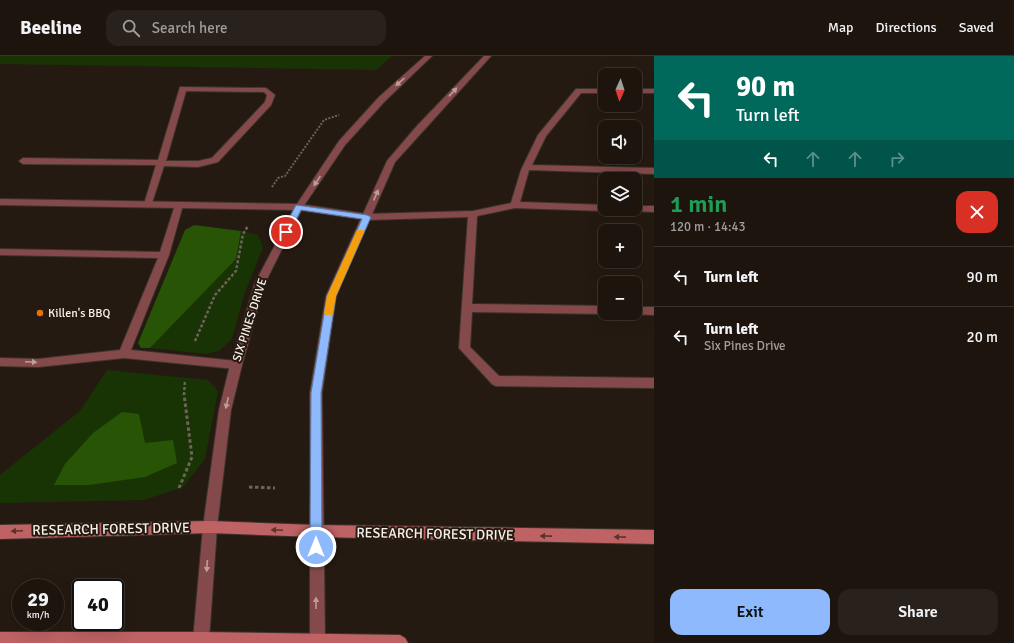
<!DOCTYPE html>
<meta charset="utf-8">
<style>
:root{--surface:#1c140d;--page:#29211b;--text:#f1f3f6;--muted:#a09e9d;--line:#3a332e;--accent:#8eb9fc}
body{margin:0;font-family:Signika,sans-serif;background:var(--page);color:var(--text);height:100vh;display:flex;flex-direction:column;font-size:15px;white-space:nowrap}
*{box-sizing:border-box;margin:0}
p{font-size:13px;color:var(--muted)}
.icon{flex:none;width:22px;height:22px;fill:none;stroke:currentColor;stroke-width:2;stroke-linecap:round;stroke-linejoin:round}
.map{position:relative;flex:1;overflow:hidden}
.panel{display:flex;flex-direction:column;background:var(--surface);width:360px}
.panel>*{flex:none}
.banner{background:#00695c;color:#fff;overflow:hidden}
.needle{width:26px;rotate:183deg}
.buttons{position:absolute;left:598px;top:12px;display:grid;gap:8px}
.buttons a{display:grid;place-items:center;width:44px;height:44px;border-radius:8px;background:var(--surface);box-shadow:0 4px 16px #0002,0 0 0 1px var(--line);font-size:20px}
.speed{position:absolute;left:12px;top:523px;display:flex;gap:8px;font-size:20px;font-weight:700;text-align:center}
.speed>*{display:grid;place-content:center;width:52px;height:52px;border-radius:50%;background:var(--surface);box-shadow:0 4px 16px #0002,0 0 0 1px var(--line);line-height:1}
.speed small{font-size:10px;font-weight:400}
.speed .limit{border:2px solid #111;border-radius:6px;background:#fff;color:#111}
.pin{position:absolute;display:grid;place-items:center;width:34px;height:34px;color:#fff;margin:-17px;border:2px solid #fff;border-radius:50%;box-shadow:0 1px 4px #0007}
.me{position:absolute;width:44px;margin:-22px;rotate:0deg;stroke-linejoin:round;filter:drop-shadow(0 0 3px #0008)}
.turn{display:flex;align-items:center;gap:14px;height:84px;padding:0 16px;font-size:18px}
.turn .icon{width:52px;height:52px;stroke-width:2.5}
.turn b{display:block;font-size:28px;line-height:34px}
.lanes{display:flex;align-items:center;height:38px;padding:0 16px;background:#0003;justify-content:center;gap:20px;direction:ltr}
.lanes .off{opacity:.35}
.round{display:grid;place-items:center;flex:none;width:42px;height:42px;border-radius:12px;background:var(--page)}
.overview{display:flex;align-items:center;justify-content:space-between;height:68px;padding:0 16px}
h1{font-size:24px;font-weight:600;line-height:30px;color:#1e9e55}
.cta{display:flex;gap:8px;margin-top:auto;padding:8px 16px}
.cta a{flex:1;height:46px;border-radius:12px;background:var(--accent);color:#111;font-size:16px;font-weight:600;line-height:46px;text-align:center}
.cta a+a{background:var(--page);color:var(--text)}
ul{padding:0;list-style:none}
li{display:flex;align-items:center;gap:12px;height:60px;padding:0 16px;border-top:1px solid var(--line)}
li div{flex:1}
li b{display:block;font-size:15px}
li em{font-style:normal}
header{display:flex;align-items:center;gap:24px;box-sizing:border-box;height:56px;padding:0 20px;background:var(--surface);border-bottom:1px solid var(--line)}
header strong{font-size:19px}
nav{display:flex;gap:22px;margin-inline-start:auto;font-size:14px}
.search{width:280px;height:36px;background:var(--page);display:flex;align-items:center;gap:10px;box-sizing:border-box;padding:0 14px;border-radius:12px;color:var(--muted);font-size:15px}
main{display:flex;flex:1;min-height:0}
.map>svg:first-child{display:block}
.green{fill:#183404}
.forest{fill:#285405}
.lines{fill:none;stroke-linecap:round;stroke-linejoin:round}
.service-casing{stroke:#3e342b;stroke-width:2}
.minor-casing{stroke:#3e342b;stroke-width:2}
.tertiary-casing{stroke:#3e342b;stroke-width:2}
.secondary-casing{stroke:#3e342b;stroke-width:2}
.path-far2{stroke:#6d635b;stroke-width:2;stroke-dasharray:2 1.5;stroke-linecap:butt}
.path-far1{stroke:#6d635b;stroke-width:2.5;stroke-dasharray:3 2;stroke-linecap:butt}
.path{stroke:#6d635b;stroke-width:3;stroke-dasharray:3.5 2.5;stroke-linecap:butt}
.service{fill:#844a4b;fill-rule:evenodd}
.minor{fill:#844a4b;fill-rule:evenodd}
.tertiary{fill:#844a4b;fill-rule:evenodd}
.secondary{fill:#be6264;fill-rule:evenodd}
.oneway{fill:#be9d9a}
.oneway2{fill:#5b332e}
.route{fill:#8eb9fc;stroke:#5c78a4}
.slow{fill:#f59e0b}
.food-dot{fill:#e8710a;stroke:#251a11;stroke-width:1.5}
.labels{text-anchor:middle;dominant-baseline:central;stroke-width:4;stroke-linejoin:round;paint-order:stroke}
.poi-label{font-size:12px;fill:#f8f0ea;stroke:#251a11;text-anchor:start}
.street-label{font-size:12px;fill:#f8f0ea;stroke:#251a11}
.near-street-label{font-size:14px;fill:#f8f0ea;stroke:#251a11}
</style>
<header>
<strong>Beeline</strong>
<div class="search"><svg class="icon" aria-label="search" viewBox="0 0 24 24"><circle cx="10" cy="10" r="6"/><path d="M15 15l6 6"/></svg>Search here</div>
<nav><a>Map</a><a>Directions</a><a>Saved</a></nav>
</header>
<main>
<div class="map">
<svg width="654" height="587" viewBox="0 0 654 587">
<rect width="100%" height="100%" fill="#251a11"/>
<!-- green -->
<g class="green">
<path d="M 0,0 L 392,0 L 376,14 L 0,8 Z"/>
<path d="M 241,175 L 258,179 L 263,191 L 244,239 L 232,283 L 219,295 L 206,298 L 150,292 L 236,203 Z"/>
<path d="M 107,314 L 208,324 L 218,335 L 205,403 L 183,431 L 144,444 L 0,447 L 0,419 L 80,355 Z"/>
</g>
<!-- forest -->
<g class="forest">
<path d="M 194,169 L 241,175 L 236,203 L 150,292 L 141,292 L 138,287 L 185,174 Z"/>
<path d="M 122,356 L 139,358 L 145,387 L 173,384 L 177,407 L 145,421 L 89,429 L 54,429 L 65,408 L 93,377 Z"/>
</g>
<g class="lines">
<defs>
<g id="service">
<path d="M 180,31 L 266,32 L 275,39 L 271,49 L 218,106 L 198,111 L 164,110 L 151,150 L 145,150 L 144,148 L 156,109 L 23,108 L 19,105 L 23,102 L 158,104 ZM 186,35 L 264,36 L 267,39 L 265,46 L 212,102 L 198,105 L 166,105 Z"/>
<path d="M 576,33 L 605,33 L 605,37 L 581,37 L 546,80 L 532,109 L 654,112 L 654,118 L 529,114 L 520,146 L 605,149 L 605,153 L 609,153 L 605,155 L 515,152 L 477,160 L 472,248 L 605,250 L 605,257 L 608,257 L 605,258 L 472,256 L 470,291 L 499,320 L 654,322 L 654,332 L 496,330 L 492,328 L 459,292 L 468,161 L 367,164 L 362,161 L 367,158 L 473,155 L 511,147 L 521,114 L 538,79 Z"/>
<rect x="635" y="33" width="19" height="4"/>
<path d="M 179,146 L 183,149 L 169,199 L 131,294 L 236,305 L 240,306 L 242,309 L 240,312 L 236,313 L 124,302 L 38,311 L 0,310 L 0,302 L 38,303 L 120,294 L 158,202 L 0,199 L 0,193 L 160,196 L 175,149 Z"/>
<path d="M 635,150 L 654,150 L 654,156 L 632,155 L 630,153 L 635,153 Z"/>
<path d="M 635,251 L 654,251 L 654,259 L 631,258 L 635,257 Z"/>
</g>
<path id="minor" d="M 0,143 L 299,148 L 367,158 L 372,161 L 367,164 L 299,154 L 0,149 Z"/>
<g id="tertiary">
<path d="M 425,0 L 432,0 L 385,45 L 345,89 L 303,151 L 265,227 L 242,309 L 231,354 L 217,471 L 209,584 L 207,587 L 195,587 L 193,584 L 203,471 L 219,354 L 230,309 L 255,227 L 295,151 L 339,85 L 379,41 Z"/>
<path d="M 484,0 L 491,0 L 395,106 L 336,240 L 322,337 L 325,586 L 310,587 L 310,337 L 326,240 L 387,105 L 416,71 Z"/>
</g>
<g id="secondary">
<path d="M 210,465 L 316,469 L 654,474 L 654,488 L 316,481 L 210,477 L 0,483 L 0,469 Z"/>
<path d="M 0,576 L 201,576 L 400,579 L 405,582 L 408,587 L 0,587 Z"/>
</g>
</defs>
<!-- service casing -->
<use href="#service" class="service-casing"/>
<!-- minor casing -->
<use href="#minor" class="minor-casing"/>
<!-- tertiary casing -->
<use href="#tertiary" class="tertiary-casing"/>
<!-- secondary casing -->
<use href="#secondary" class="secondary-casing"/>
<!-- path-far2 -->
<path class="path-far2" d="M 272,131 L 278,122 L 285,120 L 324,64 L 339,59"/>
<!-- path-far1 -->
<g class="path-far1">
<path d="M 195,285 L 215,239 L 236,215 L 243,178 L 248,170"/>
<path d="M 184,339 L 185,324"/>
</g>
<!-- path -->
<g class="path">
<path d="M 249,431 L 275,432"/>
<path d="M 179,432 L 192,401 L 184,338"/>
</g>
<!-- service -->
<use href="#service" class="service"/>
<!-- minor -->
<use href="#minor" class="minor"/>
<!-- tertiary -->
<use href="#tertiary" class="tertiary"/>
<!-- secondary -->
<use href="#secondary" class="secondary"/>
</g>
<!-- one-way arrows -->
<defs><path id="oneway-solid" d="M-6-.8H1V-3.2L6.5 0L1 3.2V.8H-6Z"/></defs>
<g class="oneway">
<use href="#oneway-solid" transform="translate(400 26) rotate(138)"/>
<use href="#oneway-solid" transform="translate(453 36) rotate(-47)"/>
<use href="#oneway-solid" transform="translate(317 125) rotate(124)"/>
<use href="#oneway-solid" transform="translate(376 139) rotate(-67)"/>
<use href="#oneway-solid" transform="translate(31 306) rotate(2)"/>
<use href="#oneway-solid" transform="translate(227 347) rotate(103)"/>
<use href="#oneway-solid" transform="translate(207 510) rotate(94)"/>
<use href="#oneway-solid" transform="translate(316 547) rotate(-90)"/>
</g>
<g class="oneway2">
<use href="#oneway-solid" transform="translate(277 474) rotate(-178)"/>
<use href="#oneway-solid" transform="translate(17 475) rotate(177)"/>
<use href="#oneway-solid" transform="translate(546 480) rotate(-179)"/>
<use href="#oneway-solid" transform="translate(620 481) rotate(-179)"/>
</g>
<!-- route -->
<path class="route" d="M 296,149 L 367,159 L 371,161 L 336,240 L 321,337 L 322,491 L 320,495 L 316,497 L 312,495 L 310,491 L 311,337 L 327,240 L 362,163 L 301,154 L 289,178 L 283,178 L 282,176 Z"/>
<!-- slow -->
<path class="slow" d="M 357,174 L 363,174 L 364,176 L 336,240 L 333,257 L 332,259 L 326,259 L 324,257 L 327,240 Z"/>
<!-- markers -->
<circle class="food-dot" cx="40" cy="257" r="4"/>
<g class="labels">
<!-- poi labels -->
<g class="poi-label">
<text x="48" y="257">Killen's BBQ</text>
</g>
<!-- street labels -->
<g class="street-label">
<text transform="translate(250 264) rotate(-72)">SIX PINES DRIVE</text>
</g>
<!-- near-street labels -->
<g class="near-street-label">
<text transform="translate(111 473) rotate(-1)">RESEARCH FOREST DRIVE</text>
<text transform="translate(435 478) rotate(1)">RESEARCH FOREST DRIVE</text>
</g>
</g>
</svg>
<div class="buttons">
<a><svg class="needle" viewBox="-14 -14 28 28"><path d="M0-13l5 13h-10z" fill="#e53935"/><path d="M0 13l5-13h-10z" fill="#a09e9d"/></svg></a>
<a><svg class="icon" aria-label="sound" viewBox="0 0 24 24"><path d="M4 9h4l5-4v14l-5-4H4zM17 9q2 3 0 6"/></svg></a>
<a><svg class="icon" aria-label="layers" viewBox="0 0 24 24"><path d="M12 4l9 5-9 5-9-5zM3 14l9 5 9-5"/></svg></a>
<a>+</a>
<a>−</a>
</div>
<div class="speed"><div>29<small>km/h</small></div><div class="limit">40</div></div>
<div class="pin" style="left:286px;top:176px;background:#d93025"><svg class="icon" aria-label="arrive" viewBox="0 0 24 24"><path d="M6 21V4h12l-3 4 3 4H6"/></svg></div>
<svg class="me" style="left:316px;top:491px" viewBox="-20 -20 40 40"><circle r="17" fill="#8eb9fc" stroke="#fff" stroke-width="3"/><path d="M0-11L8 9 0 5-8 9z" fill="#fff"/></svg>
</div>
<section class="panel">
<div class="banner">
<div class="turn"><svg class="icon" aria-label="left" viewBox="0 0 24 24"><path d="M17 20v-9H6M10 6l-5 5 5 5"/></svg><div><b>90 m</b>Turn left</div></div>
<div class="lanes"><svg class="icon" aria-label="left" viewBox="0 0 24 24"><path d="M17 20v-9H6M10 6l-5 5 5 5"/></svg><svg class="icon off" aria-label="ahead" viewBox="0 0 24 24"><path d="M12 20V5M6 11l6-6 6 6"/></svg><svg class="icon off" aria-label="ahead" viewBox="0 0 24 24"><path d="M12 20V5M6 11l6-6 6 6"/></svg><svg class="icon off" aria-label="right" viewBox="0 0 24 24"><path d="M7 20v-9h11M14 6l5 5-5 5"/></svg></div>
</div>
<div class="overview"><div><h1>1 min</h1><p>120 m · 14:43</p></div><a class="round" style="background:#d93025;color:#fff"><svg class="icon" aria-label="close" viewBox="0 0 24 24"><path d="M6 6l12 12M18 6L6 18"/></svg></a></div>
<ul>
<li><svg class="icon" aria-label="left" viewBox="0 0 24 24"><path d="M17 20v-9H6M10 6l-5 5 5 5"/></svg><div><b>Turn left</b></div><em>90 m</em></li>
<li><svg class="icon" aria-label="left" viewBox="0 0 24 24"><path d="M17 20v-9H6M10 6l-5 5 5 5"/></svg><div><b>Turn left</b><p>Six Pines Drive</p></div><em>20 m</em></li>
</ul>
<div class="cta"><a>Exit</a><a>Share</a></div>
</section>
</main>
